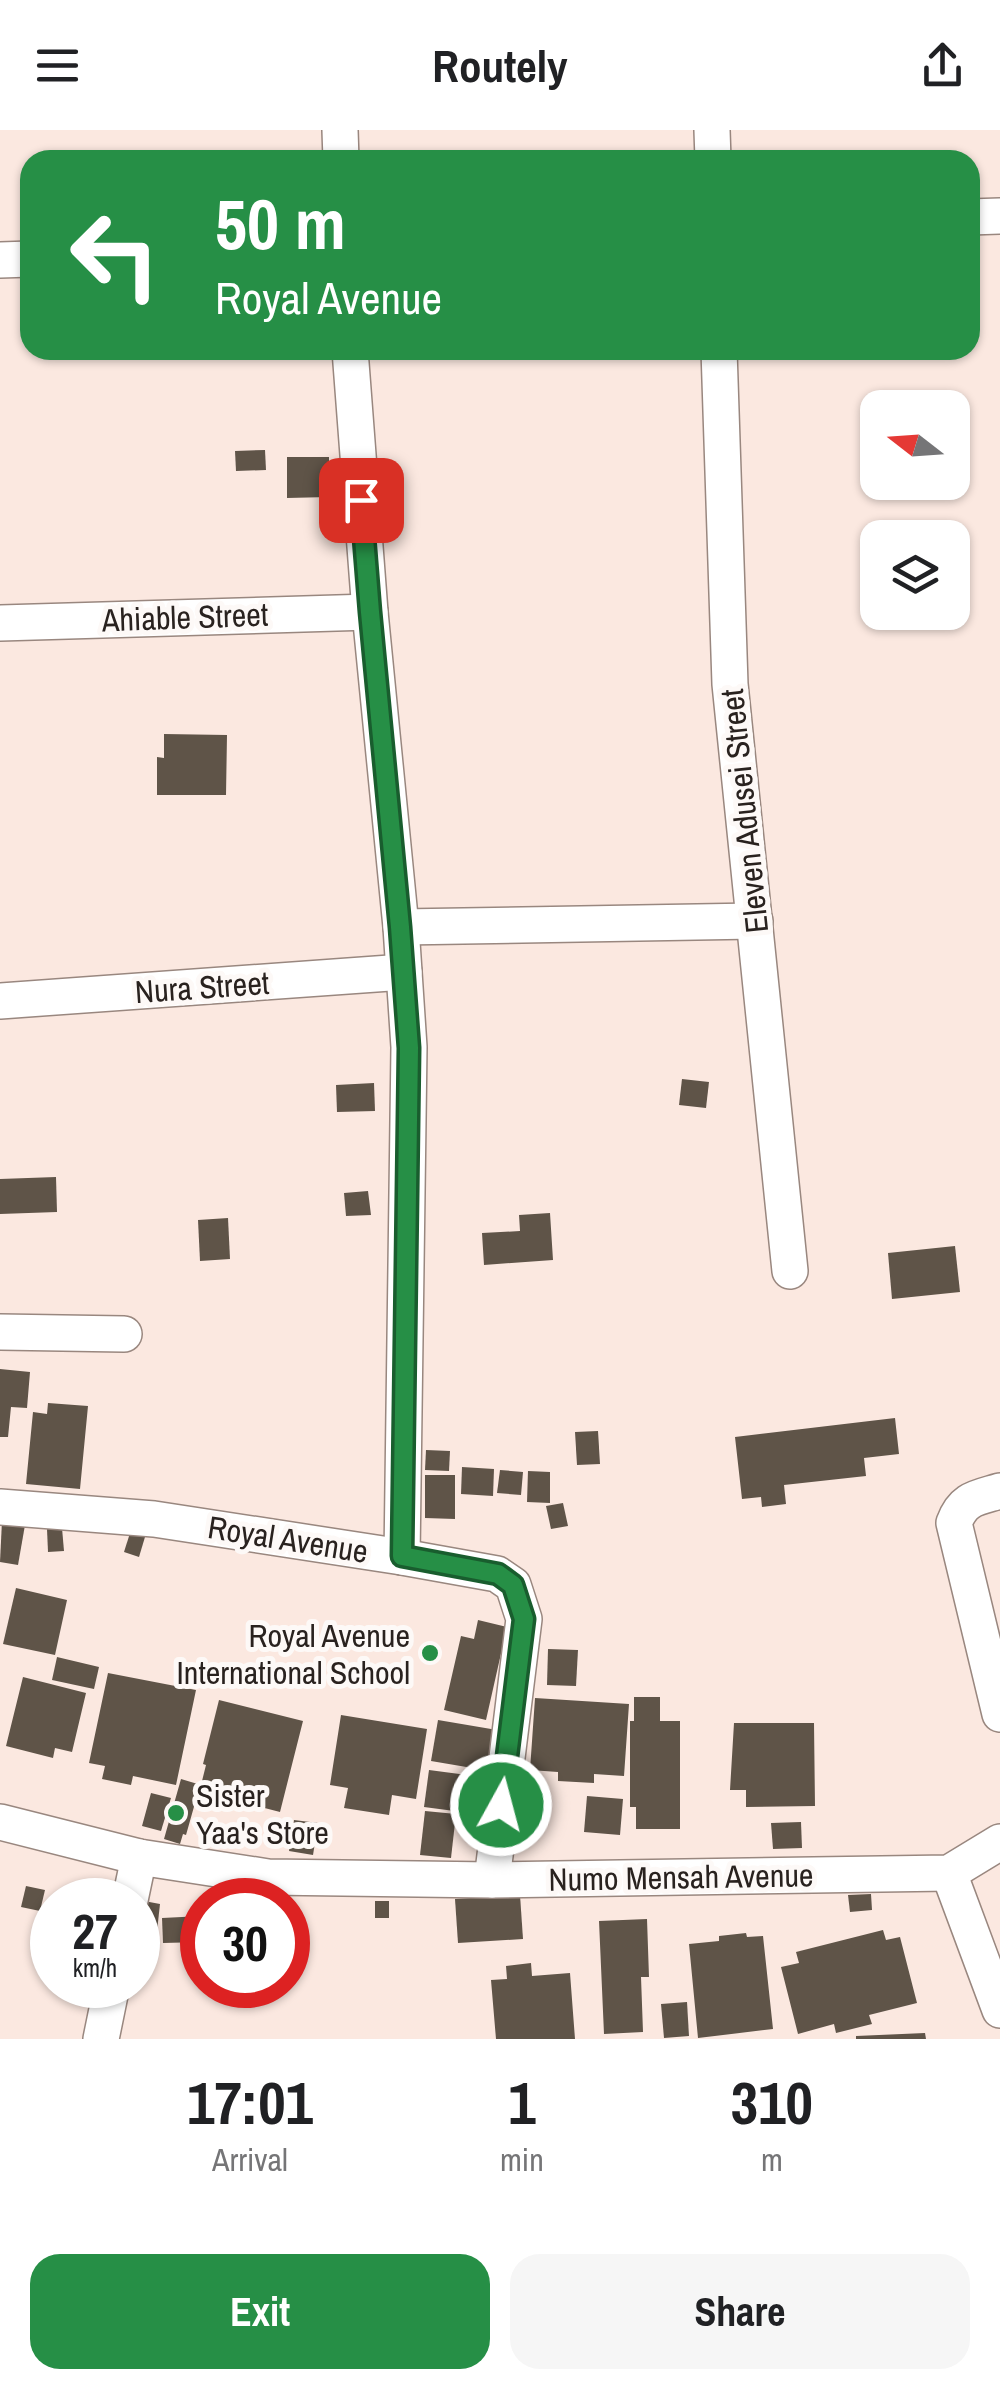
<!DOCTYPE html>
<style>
:root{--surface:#fff;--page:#f6f6f6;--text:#202124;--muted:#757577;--accent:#268f46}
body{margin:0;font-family:"Archivo Narrow",sans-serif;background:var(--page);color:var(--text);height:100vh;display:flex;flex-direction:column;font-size:38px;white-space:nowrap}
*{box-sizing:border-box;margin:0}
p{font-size:32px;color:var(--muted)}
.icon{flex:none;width:55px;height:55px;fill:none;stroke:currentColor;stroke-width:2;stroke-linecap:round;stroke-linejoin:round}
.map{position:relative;height:1909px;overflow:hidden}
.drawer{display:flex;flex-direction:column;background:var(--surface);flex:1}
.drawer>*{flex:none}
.top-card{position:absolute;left:20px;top:20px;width:960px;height:210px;border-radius:30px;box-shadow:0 2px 8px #0004;background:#268f46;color:#fff;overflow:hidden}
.needle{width:65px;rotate:287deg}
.controls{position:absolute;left:860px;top:260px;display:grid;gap:20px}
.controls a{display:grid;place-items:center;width:110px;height:110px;border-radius:20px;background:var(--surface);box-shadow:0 2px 8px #0004;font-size:50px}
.speed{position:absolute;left:30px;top:1748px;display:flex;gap:20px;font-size:50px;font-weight:700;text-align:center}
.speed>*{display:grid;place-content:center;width:130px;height:130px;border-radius:50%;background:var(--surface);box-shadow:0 2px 8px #0004;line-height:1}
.speed small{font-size:25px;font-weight:400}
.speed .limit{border:15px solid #d22;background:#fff;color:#111}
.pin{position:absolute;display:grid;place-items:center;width:85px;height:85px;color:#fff;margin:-42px;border-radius:20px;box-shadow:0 5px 15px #0006}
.me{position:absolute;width:110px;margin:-55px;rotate:7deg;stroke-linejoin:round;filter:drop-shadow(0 0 8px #0008)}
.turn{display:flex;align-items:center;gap:35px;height:210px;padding:0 30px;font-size:45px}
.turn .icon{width:130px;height:130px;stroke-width:2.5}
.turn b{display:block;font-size:70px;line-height:85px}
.eta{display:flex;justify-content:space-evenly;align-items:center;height:170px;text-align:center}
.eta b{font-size:60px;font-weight:700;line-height:70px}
.button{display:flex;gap:20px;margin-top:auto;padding:20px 30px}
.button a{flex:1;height:115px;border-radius:30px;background:var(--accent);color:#fff;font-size:40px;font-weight:700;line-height:115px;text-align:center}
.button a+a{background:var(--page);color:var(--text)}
header{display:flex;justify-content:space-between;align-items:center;height:130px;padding:0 30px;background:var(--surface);font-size:45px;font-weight:700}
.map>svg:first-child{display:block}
.building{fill:#5f5448}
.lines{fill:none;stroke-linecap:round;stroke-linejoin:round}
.minor-casing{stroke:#99877f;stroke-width:38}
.minor{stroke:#fff;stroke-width:35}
.route-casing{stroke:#195d2e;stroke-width:25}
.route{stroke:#268f46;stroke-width:18}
.poi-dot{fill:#268f46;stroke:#fdf9f7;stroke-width:4}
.labels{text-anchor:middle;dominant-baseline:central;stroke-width:10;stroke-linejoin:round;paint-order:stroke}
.street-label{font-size:32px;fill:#29221f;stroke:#fdf9f7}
.poi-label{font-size:32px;fill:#29221f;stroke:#fdf9f7;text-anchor:end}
</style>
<header><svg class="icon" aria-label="menu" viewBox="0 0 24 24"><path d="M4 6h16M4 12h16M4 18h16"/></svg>Routely<svg class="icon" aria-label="share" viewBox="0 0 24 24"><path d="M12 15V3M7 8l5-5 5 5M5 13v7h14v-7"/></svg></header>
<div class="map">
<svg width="1000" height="1909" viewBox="0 0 1000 1909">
<rect width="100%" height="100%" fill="#fbe8e0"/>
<!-- building -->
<g class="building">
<path d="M 265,320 L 266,340 L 236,341 L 235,321 Z"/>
<path d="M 287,327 L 329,327 L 329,367 L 287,368 Z"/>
<path d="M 164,604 L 227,605 L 226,665 L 157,665 L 157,627 L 164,628 Z"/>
<path d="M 682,949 L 709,952 L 706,978 L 679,975 Z"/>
<path d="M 374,953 L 375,981 L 337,982 L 336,955 Z"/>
<path d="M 56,1047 L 57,1082 L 0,1084 L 0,1049 Z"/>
<path d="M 368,1061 L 371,1085 L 346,1086 L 344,1063 Z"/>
<path d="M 550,1083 L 553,1130 L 484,1135 L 482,1103 L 520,1101 L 519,1085 Z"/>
<path d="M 228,1088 L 230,1129 L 200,1131 L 198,1090 Z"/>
<path d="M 955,1116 L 960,1162 L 892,1169 L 888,1123 Z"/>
<path d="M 0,1239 L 30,1242 L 27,1278 L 11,1277 L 8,1307 L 0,1307 Z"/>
<path d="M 48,1273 L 88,1276 L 80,1359 L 26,1354 L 33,1282 L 47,1284 Z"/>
<path d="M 895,1288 L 899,1324 L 864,1328 L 866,1346 L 784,1355 L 786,1374 L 762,1377 L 761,1367 L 742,1369 L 735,1307 Z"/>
<path d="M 598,1301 L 600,1334 L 577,1335 L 575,1302 Z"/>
<path d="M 426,1320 L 450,1321 L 449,1341 L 425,1340 Z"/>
<path d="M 462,1337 L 494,1339 L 493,1366 L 461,1364 Z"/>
<path d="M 500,1340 L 523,1342 L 521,1365 L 497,1363 Z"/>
<path d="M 528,1341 L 550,1342 L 550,1373 L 527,1372 Z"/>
<path d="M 425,1345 L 455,1345 L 455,1389 L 425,1388 Z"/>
<path d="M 563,1373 L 568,1396 L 551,1399 L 546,1376 Z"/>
<path d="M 2,1391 L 25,1395 L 18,1435 L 0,1432 Z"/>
<path d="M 62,1398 L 64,1421 L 48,1422 L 47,1399 Z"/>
<path d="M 130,1403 L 145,1407 L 139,1427 L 124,1422 Z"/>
<path d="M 16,1458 L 67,1470 L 55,1525 L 3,1514 Z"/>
<path d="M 478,1490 L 507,1497 L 486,1590 L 444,1580 L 461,1506 L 474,1509 Z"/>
<path d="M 548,1519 L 578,1520 L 576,1556 L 547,1555 Z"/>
<path d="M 57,1527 L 99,1537 L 94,1559 L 52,1550 Z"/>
<path d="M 108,1543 L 196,1560 L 176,1655 L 133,1646 L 131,1655 L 102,1649 L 105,1636 L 89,1633 Z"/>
<path d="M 23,1547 L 86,1563 L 72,1622 L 55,1618 L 53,1628 L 6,1616 Z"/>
<path d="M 634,1567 L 660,1567 L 660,1591 L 680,1591 L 680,1699 L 636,1699 L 636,1677 L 630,1677 L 630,1591 L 634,1591 Z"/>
<path d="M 535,1568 L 629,1574 L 624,1646 L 594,1644 L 594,1653 L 558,1651 L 558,1642 L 530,1640 Z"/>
<path d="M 219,1570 L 303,1591 L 280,1682 L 237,1671 L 235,1678 L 211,1672 L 213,1662 L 199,1659 L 186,1705 L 183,1704 L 180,1714 L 164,1709 L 181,1649 L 201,1655 L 206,1635 L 203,1634 Z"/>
<path d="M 341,1585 L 427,1599 L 416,1669 L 392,1665 L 389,1685 L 344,1678 L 348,1658 L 330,1655 Z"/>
<path d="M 438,1590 L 497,1600 L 490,1641 L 431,1631 Z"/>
<path d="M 734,1593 L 814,1593 L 815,1676 L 746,1677 L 746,1660 L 730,1660 Z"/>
<path d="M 429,1640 L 467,1645 L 462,1682 L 424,1677 Z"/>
<path d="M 151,1663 L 171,1668 L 161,1701 L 142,1696 Z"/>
<path d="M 587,1666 L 623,1669 L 620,1705 L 584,1702 Z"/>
<path d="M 425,1681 L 456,1684 L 451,1728 L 420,1725 Z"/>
<path d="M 294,1690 L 318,1693 L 313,1725 L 289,1721 Z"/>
<path d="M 801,1692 L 802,1718 L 773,1719 L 771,1693 Z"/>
<path d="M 26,1756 L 45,1760 L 40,1781 L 21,1777 Z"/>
<path d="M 871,1764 L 872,1780 L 850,1782 L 848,1765 Z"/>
<path d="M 520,1765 L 523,1809 L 458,1813 L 455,1769 Z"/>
<path d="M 144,1771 L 160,1774 L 157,1801 L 140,1799 Z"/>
<rect x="375" y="1771" width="14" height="17"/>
<path d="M 202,1786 L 202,1812 L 163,1813 L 162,1788 Z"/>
<path d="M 647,1789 L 649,1847 L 641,1847 L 643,1902 L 604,1904 L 599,1791 Z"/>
<path d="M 883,1800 L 886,1810 L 900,1807 L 917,1873 L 869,1885 L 872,1894 L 836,1903 L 834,1894 L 798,1904 L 781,1837 L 799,1833 L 796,1822 Z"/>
<path d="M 746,1803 L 747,1807 L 763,1806 L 773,1899 L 698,1908 L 689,1814 L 719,1811 L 719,1806 Z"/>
<path d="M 531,1833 L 532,1846 L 570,1843 L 575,1909 L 496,1909 L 491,1850 L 507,1849 L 506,1836 Z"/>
<path d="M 687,1872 L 689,1906 L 664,1908 L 661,1874 Z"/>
<path d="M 925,1903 L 926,1909 L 856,1909 L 856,1906 Z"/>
</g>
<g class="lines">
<defs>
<g id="minor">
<path d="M 340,0 L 341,30"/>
<path d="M 712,0 L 713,30"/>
<path d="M 970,87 L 1000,86"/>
<path d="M 0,130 L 30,129"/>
<path d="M 350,220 L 370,482 L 401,797 L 409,917 L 402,1427"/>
<path d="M 719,220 L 730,554 L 790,1141"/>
<path d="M 0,493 L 370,482"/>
<path d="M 401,797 L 755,791"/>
<path d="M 0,871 L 404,842"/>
<path d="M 0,1202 L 124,1204"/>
<path d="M 1000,1361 C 977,1368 963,1368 954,1393 L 1000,1584"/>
<path d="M 0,1377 L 154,1389 L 402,1427 L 497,1444 L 513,1455 L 524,1489 L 492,1750"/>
<path d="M 0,1692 L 139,1727 L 268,1747 L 492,1750 L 949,1743 L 1000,1712"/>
<path d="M 949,1743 L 1000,1880"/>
<path d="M 130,1770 L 139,1727"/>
<path d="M 101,1909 L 112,1855"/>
</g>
</defs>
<!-- minor casing -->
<use href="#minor" class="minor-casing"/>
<!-- minor -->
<use href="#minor" class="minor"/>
</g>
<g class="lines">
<defs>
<path id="route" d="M 361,370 L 370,482 L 400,797 L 409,918 L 402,1426 L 498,1444 L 513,1455 L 524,1489 L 501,1675"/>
</defs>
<!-- route casing -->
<use href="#route" class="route-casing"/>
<!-- route -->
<use href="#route" class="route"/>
</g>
<!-- markers -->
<g class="poi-dot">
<circle cx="430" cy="1523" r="10"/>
<circle cx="176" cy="1683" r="10"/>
</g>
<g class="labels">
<!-- street labels -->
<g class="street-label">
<text transform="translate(185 487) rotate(-2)">Ahiable Street</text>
<text transform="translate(744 681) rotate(-96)">Eleven Adusei Street</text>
<text transform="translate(202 857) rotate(-4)">Nura Street</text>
<text transform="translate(288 1409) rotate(9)">Royal Avenue</text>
<text transform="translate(681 1747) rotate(-1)">Numo Mensah Avenue</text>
</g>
<!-- poi labels -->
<g class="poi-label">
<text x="410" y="1505">Royal Avenue<tspan x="410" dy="37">International School</tspan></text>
<text x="196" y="1665" text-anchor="start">Sister<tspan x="196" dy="37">Yaa's Store</tspan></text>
</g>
</g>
</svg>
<div class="controls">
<a><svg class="needle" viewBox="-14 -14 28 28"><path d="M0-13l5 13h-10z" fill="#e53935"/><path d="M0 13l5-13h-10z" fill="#757577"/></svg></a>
<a><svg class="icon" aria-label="layers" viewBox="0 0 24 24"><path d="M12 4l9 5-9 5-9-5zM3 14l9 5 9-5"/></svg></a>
</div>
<div class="speed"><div>27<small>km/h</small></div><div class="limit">30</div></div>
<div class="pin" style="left:361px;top:370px;background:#d93025"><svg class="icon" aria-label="arrive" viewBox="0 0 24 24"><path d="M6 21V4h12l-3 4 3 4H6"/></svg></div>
<svg class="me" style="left:501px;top:1675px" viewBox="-20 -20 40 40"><circle r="17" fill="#268f46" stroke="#fff" stroke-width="3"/><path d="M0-11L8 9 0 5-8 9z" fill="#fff"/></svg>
<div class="top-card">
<div class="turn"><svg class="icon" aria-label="left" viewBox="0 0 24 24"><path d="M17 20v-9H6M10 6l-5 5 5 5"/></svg><div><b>50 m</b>Royal Avenue</div></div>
</div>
</div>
<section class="drawer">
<div class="eta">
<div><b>17:01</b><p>Arrival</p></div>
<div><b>1</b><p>min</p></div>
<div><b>310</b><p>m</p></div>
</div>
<div class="button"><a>Exit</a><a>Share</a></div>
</section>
